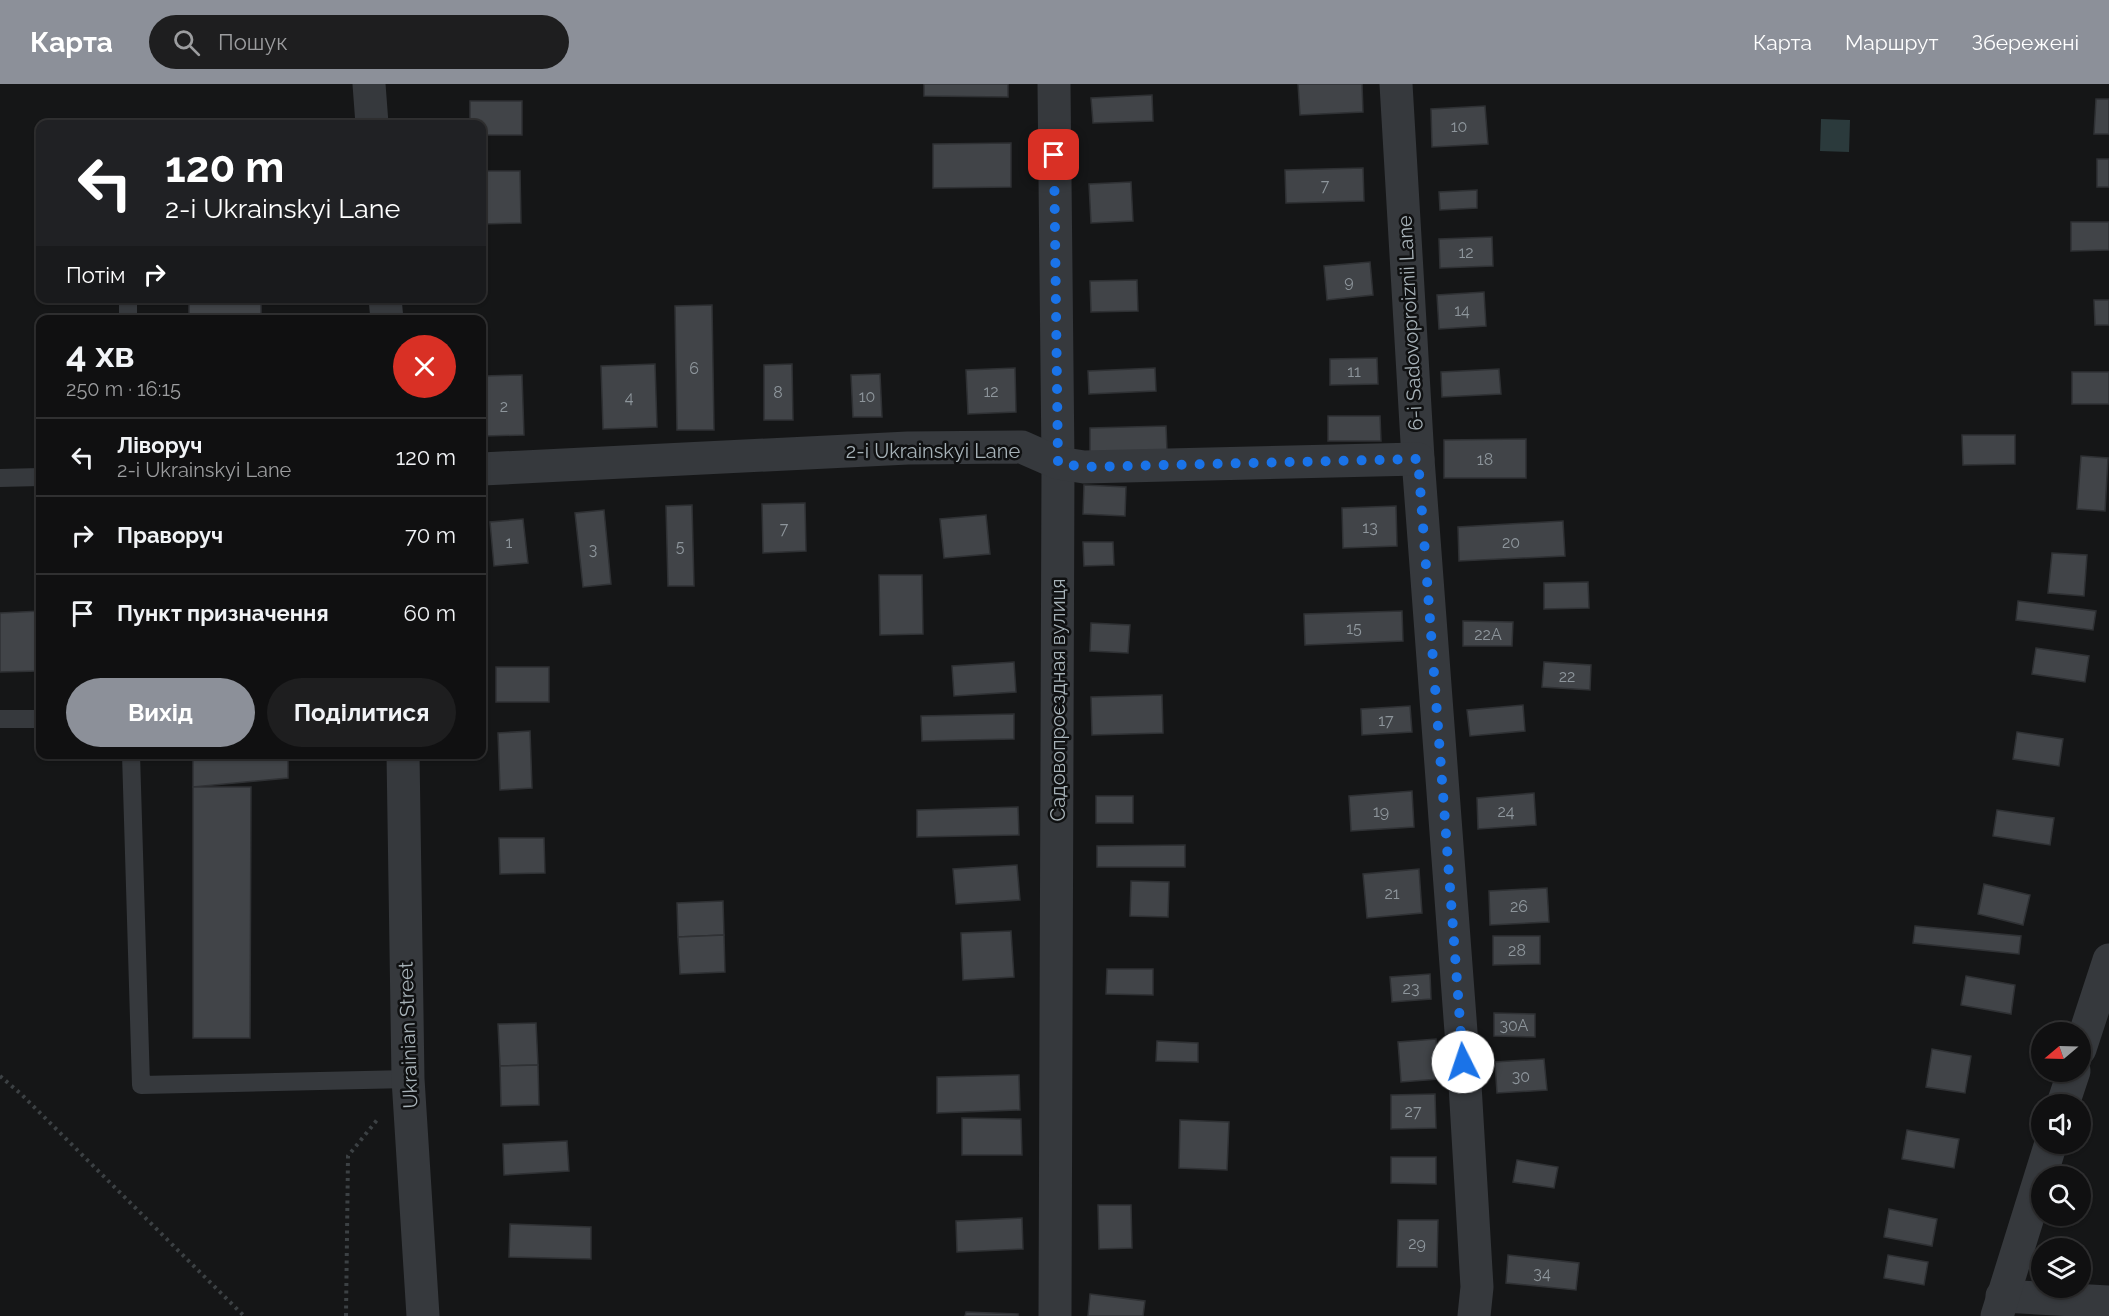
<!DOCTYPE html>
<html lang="uk">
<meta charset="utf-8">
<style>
:root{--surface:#101011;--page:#1e1e1f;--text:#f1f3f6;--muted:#9c9d9f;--line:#303031;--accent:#8c9099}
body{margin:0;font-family:Raleway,sans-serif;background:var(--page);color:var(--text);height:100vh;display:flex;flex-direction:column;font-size:22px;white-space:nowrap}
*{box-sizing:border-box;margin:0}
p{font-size:20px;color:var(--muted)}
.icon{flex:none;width:33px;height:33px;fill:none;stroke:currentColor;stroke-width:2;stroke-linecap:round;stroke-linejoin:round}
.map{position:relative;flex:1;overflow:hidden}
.drawer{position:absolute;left:36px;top:231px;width:450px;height:444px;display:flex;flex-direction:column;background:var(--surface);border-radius:12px;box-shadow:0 2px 4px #0004,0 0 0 2px var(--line)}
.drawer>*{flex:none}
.guide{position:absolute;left:36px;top:36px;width:450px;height:183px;border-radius:12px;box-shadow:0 2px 4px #0004,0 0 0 2px var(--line);background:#202124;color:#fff;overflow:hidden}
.needle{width:39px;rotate:251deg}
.tools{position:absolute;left:2031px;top:938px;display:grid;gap:12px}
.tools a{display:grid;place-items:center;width:60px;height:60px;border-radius:50%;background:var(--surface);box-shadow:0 2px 4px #0004,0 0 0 2px var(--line);font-size:30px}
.pin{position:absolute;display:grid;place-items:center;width:51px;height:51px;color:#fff;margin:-26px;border-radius:12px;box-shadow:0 3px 9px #0006}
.me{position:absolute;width:66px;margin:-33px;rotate:356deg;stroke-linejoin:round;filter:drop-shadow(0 0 4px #0008)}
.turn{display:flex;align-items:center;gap:21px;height:126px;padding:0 30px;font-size:27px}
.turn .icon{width:78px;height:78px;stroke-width:2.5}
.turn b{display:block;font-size:42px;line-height:51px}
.then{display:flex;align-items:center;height:57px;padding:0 30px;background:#0003;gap:12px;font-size:22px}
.round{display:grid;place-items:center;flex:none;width:63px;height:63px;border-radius:32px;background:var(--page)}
.head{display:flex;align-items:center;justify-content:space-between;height:102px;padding:0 30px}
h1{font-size:36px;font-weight:700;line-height:45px}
.action{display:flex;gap:12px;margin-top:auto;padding:12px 30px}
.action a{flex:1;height:69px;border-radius:36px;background:var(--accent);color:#fff;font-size:24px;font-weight:700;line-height:69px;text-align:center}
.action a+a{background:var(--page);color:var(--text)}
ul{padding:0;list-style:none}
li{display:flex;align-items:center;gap:18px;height:78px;padding:0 30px;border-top:2px solid var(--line)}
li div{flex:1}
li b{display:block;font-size:22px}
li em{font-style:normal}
header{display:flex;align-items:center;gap:36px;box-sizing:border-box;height:84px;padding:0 30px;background:var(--accent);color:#fff}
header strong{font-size:28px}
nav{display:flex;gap:33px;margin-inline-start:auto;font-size:21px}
.search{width:420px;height:54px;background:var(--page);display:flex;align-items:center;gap:15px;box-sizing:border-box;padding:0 21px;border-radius:33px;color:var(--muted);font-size:22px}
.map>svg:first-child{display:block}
.water{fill:#2b3a3c}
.building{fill:#414448;stroke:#2f3134;stroke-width:1.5}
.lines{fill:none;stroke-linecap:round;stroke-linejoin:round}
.path{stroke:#3c4144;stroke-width:4;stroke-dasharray:3 4.5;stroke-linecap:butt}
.lane{stroke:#36393d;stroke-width:18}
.street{stroke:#36393d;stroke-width:33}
.route{stroke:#1a73e8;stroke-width:10;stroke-dasharray:0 18}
.labels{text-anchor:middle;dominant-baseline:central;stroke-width:5;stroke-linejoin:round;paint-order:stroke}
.number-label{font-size:16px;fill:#8e969c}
.street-label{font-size:20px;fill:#a7b2b8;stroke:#101112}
</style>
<header>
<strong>Карта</strong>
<div class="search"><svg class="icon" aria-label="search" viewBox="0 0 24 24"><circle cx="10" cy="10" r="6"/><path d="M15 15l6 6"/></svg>Пошук</div>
<nav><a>Карта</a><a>Маршрут</a><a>Збережені</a></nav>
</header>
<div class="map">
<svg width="2109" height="1232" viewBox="0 0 2109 1232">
<rect width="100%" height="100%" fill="#151617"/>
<!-- water -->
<path class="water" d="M 1821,35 L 1850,36 L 1849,68 L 1820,67 Z"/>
<!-- building -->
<g class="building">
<path d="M 924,0 L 1008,0 L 1008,13 L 924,12 Z"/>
<path d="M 1298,0 L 1362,0 L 1363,28 L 1300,31 Z"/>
<path d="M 1152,11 L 1153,37 L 1093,39 L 1091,14 Z"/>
<path d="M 2096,15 L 2109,15 L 2109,50 L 2094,50 Z"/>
<path d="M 470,17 L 522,17 L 522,51 L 482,51 L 482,40 L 470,40 Z"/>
<path d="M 1485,22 L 1488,60 L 1432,63 L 1431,25 Z"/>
<path d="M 1011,59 L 1011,103 L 933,104 L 933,60 Z"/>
<rect x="2097" y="75" width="12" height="28"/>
<path d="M 1363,84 L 1364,117 L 1286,119 L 1285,86 Z"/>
<path d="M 482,87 L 520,87 L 521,139 L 482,140 Z"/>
<path d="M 1131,98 L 1133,137 L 1091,139 L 1089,100 Z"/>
<path d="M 1477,106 L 1477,124 L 1440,126 L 1439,108 Z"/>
<path d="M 2071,138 L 2109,138 L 2109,166 L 2071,167 Z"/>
<path d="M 1492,153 L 1493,182 L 1440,184 L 1439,155 Z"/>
<path d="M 1370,178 L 1373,211 L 1327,216 L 1324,182 Z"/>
<path d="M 1137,196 L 1138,227 L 1091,228 L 1090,197 Z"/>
<path d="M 1484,208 L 1486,242 L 1439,245 L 1437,211 Z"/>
<rect x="189" y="214" width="72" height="22"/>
<path d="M 2094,216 L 2109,216 L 2109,241 L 2095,241 Z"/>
<path d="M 712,221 L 714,346 L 677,346 L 675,222 Z"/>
<path d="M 1377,274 L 1378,300 L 1330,301 L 1330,275 Z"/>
<path d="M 655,280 L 657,343 L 603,345 L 601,282 Z"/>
<path d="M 792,280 L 793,336 L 764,336 L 764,281 Z"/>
<path d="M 1015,284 L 1016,328 L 968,330 L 966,286 Z"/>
<path d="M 1155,284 L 1156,307 L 1089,310 L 1088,287 Z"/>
<path d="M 1499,285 L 1501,310 L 1442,313 L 1441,288 Z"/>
<rect x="2072" y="288" width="37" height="32"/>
<path d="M 880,290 L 882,333 L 853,333 L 851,291 Z"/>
<path d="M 522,291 L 524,351 L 486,352 L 484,292 Z"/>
<path d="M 1328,332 L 1380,332 L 1381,357 L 1328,357 Z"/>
<path d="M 1166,342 L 1167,367 L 1090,369 L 1090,344 Z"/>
<path d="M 1962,351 L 2015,351 L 2015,380 L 1963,381 Z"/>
<path d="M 1526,355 L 1526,394 L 1444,394 L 1444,356 Z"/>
<path d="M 2081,372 L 2108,374 L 2105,427 L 2077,425 Z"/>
<path d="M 1084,401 L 1126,403 L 1125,432 L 1083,430 Z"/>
<path d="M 805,419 L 806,467 L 763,469 L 762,420 Z"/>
<path d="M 692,421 L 694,502 L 668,502 L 666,422 Z"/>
<path d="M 1396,422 L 1397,462 L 1343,464 L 1342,424 Z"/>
<path d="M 604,426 L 611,500 L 583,503 L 575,429 Z"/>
<path d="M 986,431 L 990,470 L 944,474 L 940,435 Z"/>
<path d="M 523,435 L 528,479 L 494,482 L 490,438 Z"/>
<path d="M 1563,437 L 1565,472 L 1459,477 L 1458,443 Z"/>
<path d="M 1083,458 L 1113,458 L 1114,481 L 1084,482 Z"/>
<path d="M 2052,469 L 2087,471 L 2084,512 L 2048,509 Z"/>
<path d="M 879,491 L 922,491 L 923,550 L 880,551 Z"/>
<path d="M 1588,498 L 1589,524 L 1544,525 L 1544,499 Z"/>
<path d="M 2018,517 L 2096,527 L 2093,546 L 2016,536 Z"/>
<path d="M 40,527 L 40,587 L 0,588 L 0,529 Z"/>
<path d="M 1402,527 L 1403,557 L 1305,561 L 1304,530 Z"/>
<path d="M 1463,537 L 1513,538 L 1512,562 L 1463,562 Z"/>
<path d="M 1091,539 L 1130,541 L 1128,569 L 1090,567 Z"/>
<path d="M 2036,564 L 2089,572 L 2085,598 L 2032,590 Z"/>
<path d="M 1014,578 L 1016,608 L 954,612 L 952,582 Z"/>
<path d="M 1544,578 L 1591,581 L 1590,606 L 1542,603 Z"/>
<rect x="496" y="583" width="53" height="35"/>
<path d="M 1162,611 L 1163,649 L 1092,651 L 1091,613 Z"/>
<path d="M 1523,621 L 1525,647 L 1470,652 L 1467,626 Z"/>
<path d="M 1410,622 L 1412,648 L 1362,651 L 1361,625 Z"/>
<path d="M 1014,630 L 1014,655 L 922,657 L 921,632 Z"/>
<path d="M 530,647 L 532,704 L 500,706 L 498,649 Z"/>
<path d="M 2017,648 L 2063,655 L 2059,682 L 2013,675 Z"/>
<path d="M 193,670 L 288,670 L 288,694 L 193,703 Z"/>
<path d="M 193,703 L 251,703 L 250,954 L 193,954 Z"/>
<path d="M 1412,707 L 1414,743 L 1351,747 L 1349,712 Z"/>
<path d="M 1534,709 L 1536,741 L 1478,745 L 1477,714 Z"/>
<rect x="1096" y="712" width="37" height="27"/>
<path d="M 1018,723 L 1019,751 L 917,753 L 917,726 Z"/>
<path d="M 1997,726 L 2054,734 L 2050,761 L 1993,752 Z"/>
<path d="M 499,754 L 544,754 L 545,789 L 500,790 Z"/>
<path d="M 1185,761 L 1185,783 L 1097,783 L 1097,762 Z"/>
<path d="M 1017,781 L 1020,816 L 956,820 L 953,785 Z"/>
<path d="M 1419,785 L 1422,829 L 1367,834 L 1363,790 Z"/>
<path d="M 1131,797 L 1169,798 L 1168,833 L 1130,832 Z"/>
<path d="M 1984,800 L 2030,811 L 2023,841 L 1978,830 Z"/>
<path d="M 1547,804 L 1549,838 L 1490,841 L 1489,807 Z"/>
<path d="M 723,817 L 724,851 L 678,853 L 677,819 Z"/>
<path d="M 1915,842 L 2021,852 L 2019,870 L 1913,859 Z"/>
<path d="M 1011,847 L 1014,893 L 963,896 L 961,849 Z"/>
<path d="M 724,851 L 725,888 L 680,890 L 678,853 Z"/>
<path d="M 1493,852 L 1540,852 L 1540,880 L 1493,881 Z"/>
<path d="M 1107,885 L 1153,885 L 1153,911 L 1106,910 Z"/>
<path d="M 1430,890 L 1431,915 L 1392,918 L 1390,893 Z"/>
<path d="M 1966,892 L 2015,901 L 2011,930 L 1961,921 Z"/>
<path d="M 1494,929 L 1535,930 L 1535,953 L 1494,952 Z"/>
<path d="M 536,939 L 538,981 L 500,982 L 498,940 Z"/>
<path d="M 1436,955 L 1439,995 L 1401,998 L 1398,958 Z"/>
<path d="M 1157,957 L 1198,959 L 1198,978 L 1156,977 Z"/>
<path d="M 1932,965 L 1971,972 L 1965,1009 L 1926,1003 Z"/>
<path d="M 1544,975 L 1547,1006 L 1497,1009 L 1495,978 Z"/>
<path d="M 538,981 L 539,1021 L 501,1022 L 500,982 Z"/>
<path d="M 1019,991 L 1020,1026 L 937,1029 L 937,993 Z"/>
<path d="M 1435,1010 L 1436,1044 L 1391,1045 L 1391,1011 Z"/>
<path d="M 962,1034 L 1021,1035 L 1022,1071 L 962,1071 Z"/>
<path d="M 1180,1036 L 1229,1038 L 1227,1086 L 1179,1084 Z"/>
<path d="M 1907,1046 L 1959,1055 L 1954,1084 L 1902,1075 Z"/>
<path d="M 567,1057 L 569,1087 L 504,1091 L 503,1060 Z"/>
<path d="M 1391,1073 L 1436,1073 L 1436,1100 L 1391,1099 Z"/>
<path d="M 1517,1076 L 1558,1083 L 1554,1104 L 1513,1098 Z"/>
<path d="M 1098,1121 L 1131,1121 L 1132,1164 L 1099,1165 Z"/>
<path d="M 1889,1125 L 1937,1135 L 1932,1162 L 1884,1153 Z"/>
<path d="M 1022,1134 L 1023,1165 L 957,1168 L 956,1137 Z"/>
<path d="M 1398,1136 L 1438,1136 L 1437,1183 L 1397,1183 Z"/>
<path d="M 510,1140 L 591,1143 L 591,1175 L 509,1173 Z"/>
<path d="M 1508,1171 L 1579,1179 L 1576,1206 L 1506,1199 Z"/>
<path d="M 1888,1171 L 1928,1178 L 1924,1201 L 1884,1194 Z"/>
<path d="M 1090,1210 L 1145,1217 L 1143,1232 L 1088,1232 Z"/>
<path d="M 966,1228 L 1018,1230 L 1018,1232 L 965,1232 Z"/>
</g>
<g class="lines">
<!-- path -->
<g class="path">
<path d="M 0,992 L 21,1010 L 244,1232"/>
<path d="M 346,1232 L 348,1072 L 377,1036"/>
</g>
<!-- lane -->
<g class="lane">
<path d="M 128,214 L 128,236"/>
<path d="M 0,394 L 40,393"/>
<path d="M 0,635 L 40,635"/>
<path d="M 131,670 L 141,1001 L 408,995"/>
</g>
<!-- street -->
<g class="street">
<path d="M 369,0 L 372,40"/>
<path d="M 1054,0 L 1058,379 L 1055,1232"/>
<path d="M 1396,0 L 1418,375 L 1465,1001 L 1477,1203 L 1474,1232"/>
<path d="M 385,214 L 387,236"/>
<path d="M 482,385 L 908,364 L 1022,363 L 1058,379 L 1084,383 L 1418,375"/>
<path d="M 403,670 L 408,995 L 423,1232"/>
<path d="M 2080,965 L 2109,876"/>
<path d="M 2063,1020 L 2074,987"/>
<path d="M 2002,1212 L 2109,1218"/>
<path d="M 1997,1232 L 2051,1059"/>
</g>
</g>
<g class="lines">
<!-- route -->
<path class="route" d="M 1054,71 L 1058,379 L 1084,383 L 1418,375 L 1463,978"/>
</g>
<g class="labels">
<!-- number labels -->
<g class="number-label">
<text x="1459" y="42">10</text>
<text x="1325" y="101">7</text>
<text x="1466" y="168">12</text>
<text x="1349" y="197">9</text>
<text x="1462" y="226">14</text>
<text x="694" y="284">6</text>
<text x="1354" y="287">11</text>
<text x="991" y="307">12</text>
<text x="778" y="308">8</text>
<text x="867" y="312">10</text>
<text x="629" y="313">4</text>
<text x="504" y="322">2</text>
<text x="1485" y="375">18</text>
<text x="1370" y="443">13</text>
<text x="784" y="444">7</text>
<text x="509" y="458">1</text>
<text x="1511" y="458">20</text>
<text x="680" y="462">5</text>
<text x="593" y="465">3</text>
<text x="1354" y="544">15</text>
<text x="1488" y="550">22А</text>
<text x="1567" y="592">22</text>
<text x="1386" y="636">17</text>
<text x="1381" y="727">19</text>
<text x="1506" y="727">24</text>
<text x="1392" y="809">21</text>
<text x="1519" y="822">26</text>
<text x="1517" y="866">28</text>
<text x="1411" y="904">23</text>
<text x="1514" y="941">30А</text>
<text x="1521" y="992">30</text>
<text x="1413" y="1027">27</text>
<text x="1417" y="1159">29</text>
<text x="1542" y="1189">34</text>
</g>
<!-- street labels -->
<g class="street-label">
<text transform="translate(1410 239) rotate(-93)">6-i Sadovoproiznii Lane</text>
<text x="933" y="367">2-i Ukrainskyi Lane</text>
<text transform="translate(1058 616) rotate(-90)">Садовопроєздная вулиця</text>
<text transform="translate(408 951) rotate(-92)">Ukrainian Street</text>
</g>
</g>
</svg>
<div class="tools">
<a><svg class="needle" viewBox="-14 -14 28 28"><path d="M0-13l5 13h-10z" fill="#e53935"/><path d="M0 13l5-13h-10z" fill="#9c9d9f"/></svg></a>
<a><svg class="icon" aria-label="sound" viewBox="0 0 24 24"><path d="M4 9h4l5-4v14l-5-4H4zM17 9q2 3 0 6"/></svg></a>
<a><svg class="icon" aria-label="search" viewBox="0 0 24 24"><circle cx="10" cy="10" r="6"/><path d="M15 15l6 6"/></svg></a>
<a><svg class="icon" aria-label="layers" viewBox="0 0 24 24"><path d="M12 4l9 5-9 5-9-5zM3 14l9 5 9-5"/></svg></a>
</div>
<div class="pin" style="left:1054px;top:71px;background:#d93025"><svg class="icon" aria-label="arrive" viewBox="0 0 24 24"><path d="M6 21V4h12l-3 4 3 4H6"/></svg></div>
<svg class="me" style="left:1463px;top:978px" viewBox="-20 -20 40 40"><circle r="19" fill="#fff"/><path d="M0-13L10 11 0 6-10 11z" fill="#1a73e8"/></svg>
<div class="guide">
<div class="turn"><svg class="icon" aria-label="left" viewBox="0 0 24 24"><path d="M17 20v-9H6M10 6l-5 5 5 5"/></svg><div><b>120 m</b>2-i Ukrainskyi Lane</div></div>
<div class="then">Потім<svg class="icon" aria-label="right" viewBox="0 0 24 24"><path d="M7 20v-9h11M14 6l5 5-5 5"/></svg></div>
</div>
<section class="drawer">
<div class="head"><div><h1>4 хв</h1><p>250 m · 16:15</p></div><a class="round" style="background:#d93025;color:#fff"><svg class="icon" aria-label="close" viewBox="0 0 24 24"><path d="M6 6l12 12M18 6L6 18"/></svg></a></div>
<ul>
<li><svg class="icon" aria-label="left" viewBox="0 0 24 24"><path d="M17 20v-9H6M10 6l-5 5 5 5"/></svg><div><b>Ліворуч</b><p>2-i Ukrainskyi Lane</p></div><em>120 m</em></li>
<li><svg class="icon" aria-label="right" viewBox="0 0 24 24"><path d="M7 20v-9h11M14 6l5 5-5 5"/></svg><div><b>Праворуч</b></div><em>70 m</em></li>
<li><svg class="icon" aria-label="arrive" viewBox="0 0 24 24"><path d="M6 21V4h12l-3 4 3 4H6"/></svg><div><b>Пункт призначення</b></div><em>60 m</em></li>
</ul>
<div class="action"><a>Вихід</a><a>Поділитися</a></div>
</section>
</div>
